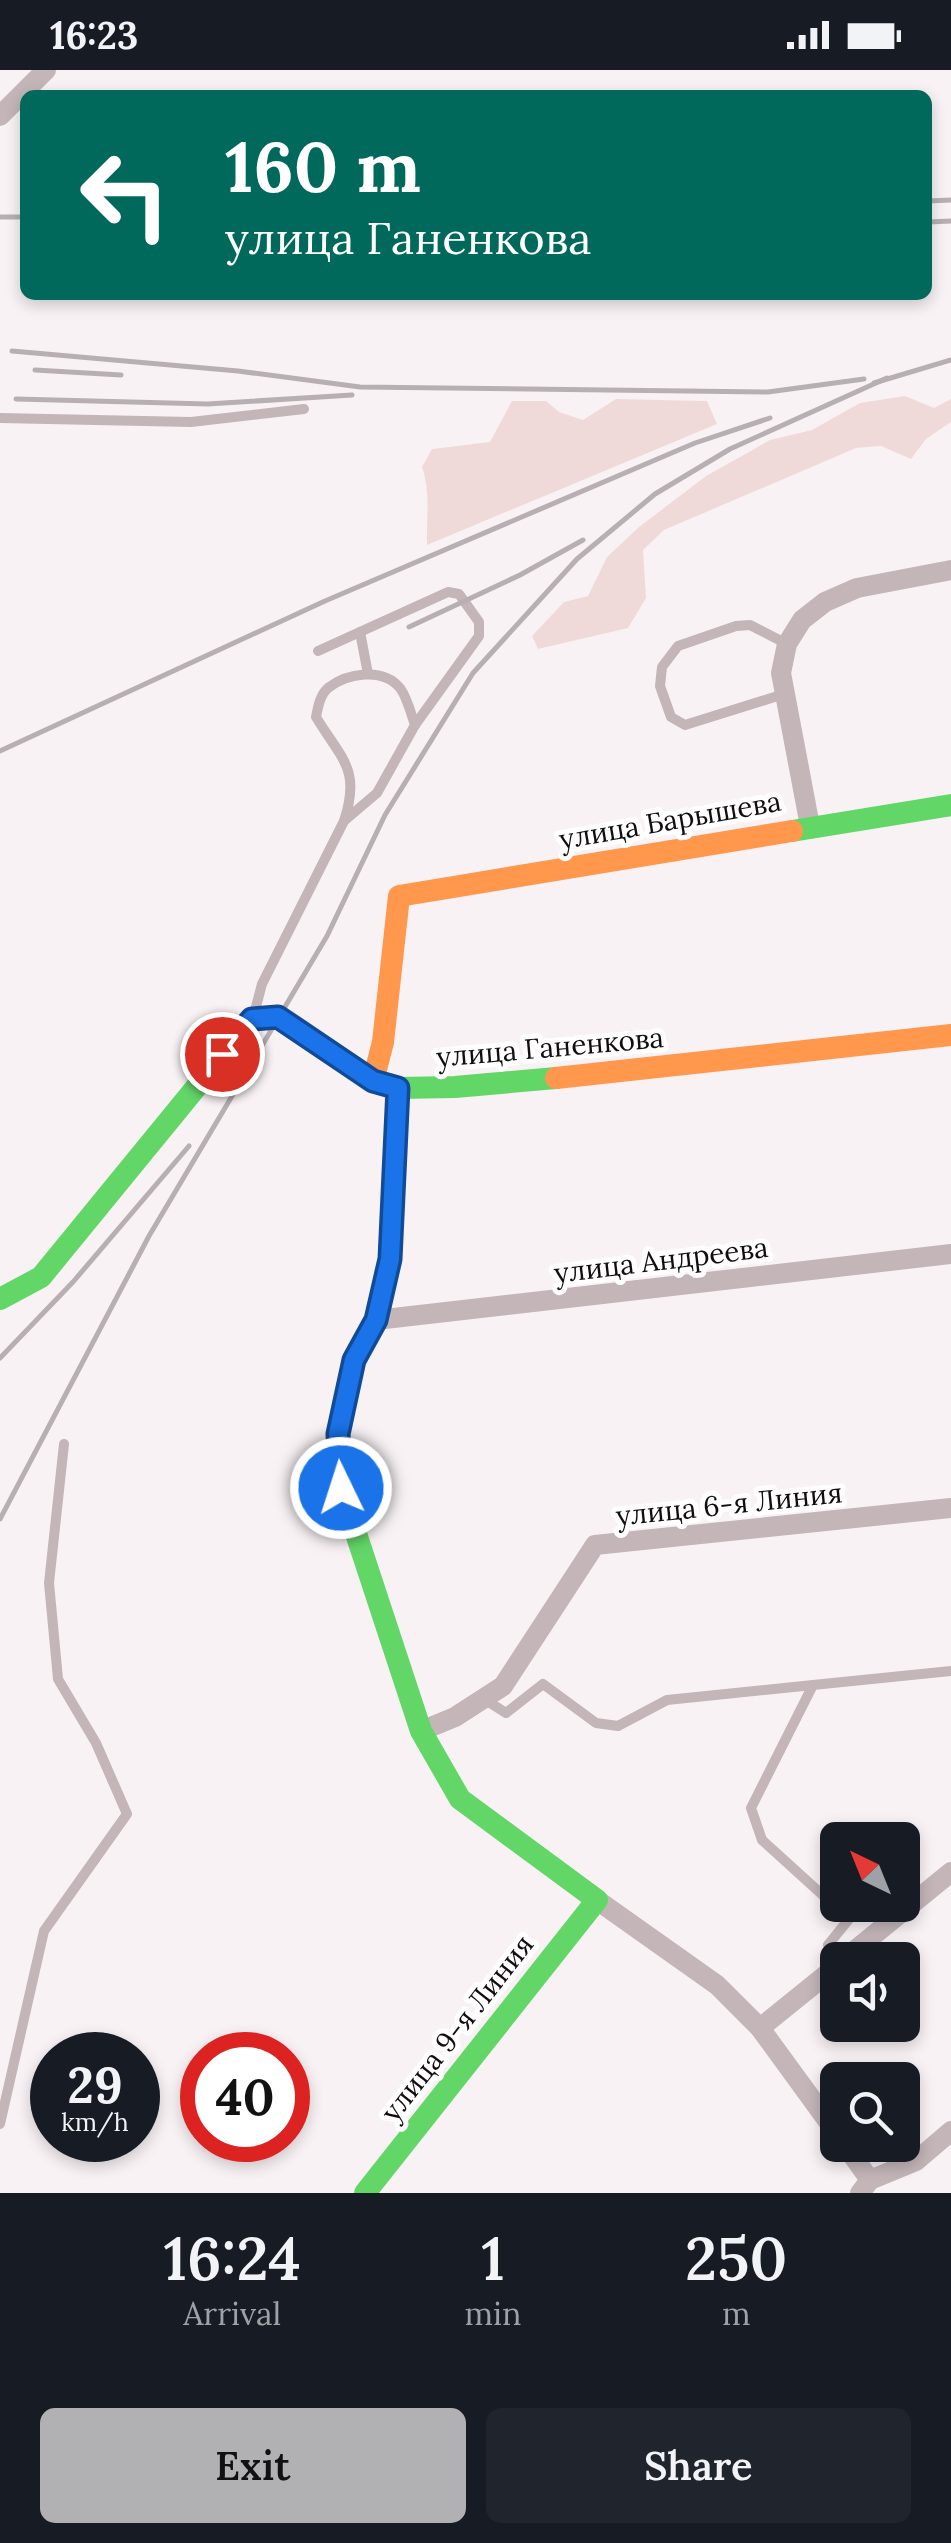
<!DOCTYPE html>
<meta charset="utf-8">
<style>
:root{--surface:#171b24;--page:#20242c;--text:#f1f3f6;--muted:#9ea1a6;--accent:#b1b0b2}
body{margin:0;font-family:Lora,serif;background:var(--page);color:var(--text);height:100vh;display:flex;flex-direction:column;font-size:38px;white-space:nowrap}
*{box-sizing:border-box;margin:0}
p{font-size:32px;color:var(--muted)}
.icon{flex:none;width:55px;height:55px;fill:none;stroke:currentColor;stroke-width:2;stroke-linecap:round;stroke-linejoin:round}
.map{position:relative;height:2123px;overflow:hidden}
.side{display:flex;flex-direction:column;background:var(--surface);flex:1}
.side>*{flex:none}
.guide{position:absolute;left:20px;top:20px;width:912px;height:210px;border-radius:15px;box-shadow:0 5px 15px #0003;background:#00695c;color:#fff;overflow:hidden}
.needle{width:65px;rotate:317deg}
.fabs{position:absolute;left:820px;top:1752px;display:grid;gap:20px}
.fabs a{display:grid;place-items:center;width:100px;height:100px;border-radius:15px;background:var(--surface);box-shadow:0 5px 15px #0003;font-size:50px}
.speed{position:absolute;left:30px;top:1962px;display:flex;gap:20px;font-size:50px;font-weight:700;text-align:center}
.speed>*{display:grid;place-content:center;width:130px;height:130px;border-radius:50%;background:var(--surface);box-shadow:0 5px 15px #0003;line-height:1}
.speed small{font-size:25px;font-weight:400}
.speed .limit{border:15px solid #d22;background:#fff;color:#111}
.pin{position:absolute;display:grid;place-items:center;width:85px;height:85px;color:#fff;margin:-42px;border:5px solid #fff;border-radius:50%;box-shadow:0 2px 10px #0007}
.me{position:absolute;width:110px;margin:-55px;rotate:356deg;stroke-linejoin:round;filter:drop-shadow(0 0 8px #0008)}
.turn{display:flex;align-items:center;gap:35px;height:210px;padding:0 40px;font-size:45px}
.turn .icon{width:130px;height:130px;stroke-width:2.5}
.turn b{display:block;font-size:70px;line-height:85px}
.eta{display:flex;justify-content:space-evenly;align-items:center;height:170px;text-align:center}
.eta b{font-size:60px;font-weight:600;line-height:70px}
.button{display:flex;gap:20px;margin-top:auto;padding:20px 40px}
.button a{flex:1;height:115px;border-radius:15px;background:var(--accent);color:#111;font-size:40px;font-weight:600;line-height:115px;text-align:center}
.button a+a{background:var(--page);color:var(--text)}
.status{display:flex;justify-content:space-between;align-items:center;height:70px;padding:0 50px;background:var(--surface);direction:ltr}
.status svg{height:28px;fill:currentColor}
.map>svg:first-child{display:block}
.green{fill:#f0dad9}
.lines{fill:none;stroke-linecap:round;stroke-linejoin:round}
.lane{stroke:#c3b5b8;stroke-width:10}
.street{stroke:#c3b5b8;stroke-width:20}
.fast{stroke:#63d668;stroke-width:22}
.slow{stroke:#ff974d;stroke-width:22}
.rail{stroke:#b8afb2;stroke-width:5}
.route-casing{stroke:#114b97;stroke-width:25}
.route{stroke:#1a73e8;stroke-width:18}
.labels{text-anchor:middle;dominant-baseline:central;stroke-width:10;stroke-linejoin:round;paint-order:stroke}
.street-label{font-size:28px;fill:#120e10;stroke:#fff}
</style>
<div class="status"><b>16:23</b><svg viewBox="0 0 49 12"><path d="M0 12V9h3v3zM5 12V6h3v6zM10 12V3h3v9zM15 12V0h3v12zM26 1h20v11H26zM47 4h2v5h-2z"/></svg></div>
<div class="map">
<svg width="951" height="2123" viewBox="0 0 951 2123">
<rect width="100%" height="100%" fill="#f9f2f5"/>
<!-- green -->
<g class="green">
<path d="M 905,326 L 934,338 L 951,329 L 951,352 L 926,369 L 911,389 L 881,376 L 856,378 L 664,460 L 643,480 L 646,528 L 628,558 L 538,579 L 532,566 L 564,532 L 588,526 L 607,487 L 639,457 L 706,406 L 770,370 L 812,360 L 860,333 Z"/>
<path d="M 616,329 L 707,331 L 717,354 L 427,475 C 426,448 431,423 422,397 L 432,379 L 490,372 L 512,331 L 546,331 L 559,342 L 583,350 Z"/>
</g>
<g class="lines">
<!-- lane -->
<g class="lane">
<path d="M 0,348 L 191,352 L 304,339"/>
<path d="M 360,562 L 368,604"/>
<path d="M 318,581 L 448,522 L 459,524 L 479,552 L 479,566 L 415,655"/>
<path d="M 784,624 L 685,655 L 671,647 L 660,616 L 662,597 L 678,576 L 736,556 L 750,555 L 787,574"/>
<path d="M 253,948 L 262,914 L 344,751 L 377,723 L 415,655 C 411,644 407,627 400,618 C 383,597 347,603 328,618 C 320,625 318,637 316,647 C 342,690 361,699 344,751"/>
<path d="M 484,1629 L 506,1643 L 543,1614 L 596,1653 L 618,1656 L 667,1630 L 813,1615"/>
<path d="M 842,1890 L 828,1875 L 849,1849 L 762,1770 L 751,1738 L 813,1615 L 951,1601"/>
<path d="M 0,2054 L 44,1861 L 127,1744 L 96,1673 L 58,1609 L 49,1513 L 64,1374"/>
</g>
<!-- street -->
<g class="street">
<path d="M 0,46 L 46,0"/>
<path d="M 810,756 L 781,603 L 787,574 L 802,550 L 825,532 L 857,518 L 951,500"/>
<path d="M 376,1250 L 951,1184"/>
<path d="M 421,1661 L 455,1647 L 503,1616 L 595,1475 L 951,1438"/>
<path d="M 597,1830 L 717,1915 L 760,1958 L 838,2065"/>
<path d="M 843,1890 L 951,1802"/>
<path d="M 760,1958 L 838,1895"/>
<path d="M 845,2075 L 870,2110"/>
<path d="M 860,2123 L 870,2110 L 916,2091 L 951,2061"/>
</g>
<!-- fast -->
<g class="fast">
<path d="M 792,761 L 951,735"/>
<path d="M 0,1229 L 41,1207 L 252,949 L 278,947 L 373,1011 L 398,1018 L 455,1017 L 556,1008"/>
<path d="M 365,2123 L 597,1830 L 460,1729 L 421,1661 L 341,1418 L 338,1364 L 354,1290 L 376,1250 L 390,1189 L 398,1018"/>
</g>
<!-- slow -->
<g class="slow">
<path d="M 556,1008 L 951,965"/>
<path d="M 373,1011 L 383,972 L 399,826 L 792,761"/>
</g>
<!-- rail -->
<g class="rail">
<path d="M 928,131 L 951,130"/>
<path d="M 0,147 L 25,147"/>
<path d="M 928,152 L 951,151"/>
<path d="M 12,281 L 238,301 L 360,317 L 768,322 L 864,309"/>
<path d="M 35,300 L 121,305"/>
<path d="M 874,313 L 951,290"/>
<path d="M 16,329 L 208,334 L 352,325"/>
<path d="M 409,557 L 520,505 L 583,470"/>
<path d="M 0,681 L 325,531 L 695,373 L 770,348"/>
<path d="M 0,1288 L 73,1212 L 189,1076"/>
<path d="M 0,1449 L 149,1166 L 327,866 L 385,745 L 473,603 L 577,489 L 655,424 L 730,379 L 887,308"/>
</g>
</g>
<g class="lines">
<defs>
<path id="route" d="M 222,984 L 252,949 L 278,947 L 373,1011 L 398,1018 L 390,1189 L 376,1250 L 354,1290 L 338,1364 L 341,1418"/>
</defs>
<!-- route casing -->
<use href="#route" class="route-casing"/>
<!-- route -->
<use href="#route" class="route"/>
</g>
<g class="labels">
<!-- street labels -->
<g class="street-label">
<text transform="translate(670 750) rotate(-10)">улица Барышева</text>
<text transform="translate(550 977) rotate(-5)">улица Ганенкова</text>
<text transform="translate(661 1190) rotate(-7)">улица Андреева</text>
<text transform="translate(729 1434) rotate(-6)">улица 6-я Линия</text>
<text transform="translate(457 1958) rotate(-52)">улица 9-я Линия</text>
</g>
</g>
</svg>
<div class="fabs">
<a><svg class="needle" viewBox="-14 -14 28 28"><path d="M0-13l5 13h-10z" fill="#e53935"/><path d="M0 13l5-13h-10z" fill="#9ea1a6"/></svg></a>
<a><svg class="icon" aria-label="sound" viewBox="0 0 24 24"><path d="M4 9h4l5-4v14l-5-4H4zM17 9q2 3 0 6"/></svg></a>
<a><svg class="icon" aria-label="search" viewBox="0 0 24 24"><circle cx="10" cy="10" r="6"/><path d="M15 15l6 6"/></svg></a>
</div>
<div class="speed"><div>29<small>km/h</small></div><div class="limit">40</div></div>
<div class="pin" style="left:222px;top:984px;background:#d93025"><svg class="icon" aria-label="arrive" viewBox="0 0 24 24"><path d="M6 21V4h12l-3 4 3 4H6"/></svg></div>
<svg class="me" style="left:341px;top:1418px" viewBox="-20 -20 40 40"><circle r="17" fill="#1a73e8" stroke="#fff" stroke-width="3"/><path d="M0-11L8 9 0 5-8 9z" fill="#fff"/></svg>
<div class="guide">
<div class="turn"><svg class="icon" aria-label="left" viewBox="0 0 24 24"><path d="M17 20v-9H6M10 6l-5 5 5 5"/></svg><div><b>160 m</b>улица Ганенкова</div></div>
</div>
</div>
<section class="side">
<div class="eta">
<div><b>16:24</b><p>Arrival</p></div>
<div><b>1</b><p>min</p></div>
<div><b>250</b><p>m</p></div>
</div>
<div class="button"><a>Exit</a><a>Share</a></div>
</section>
